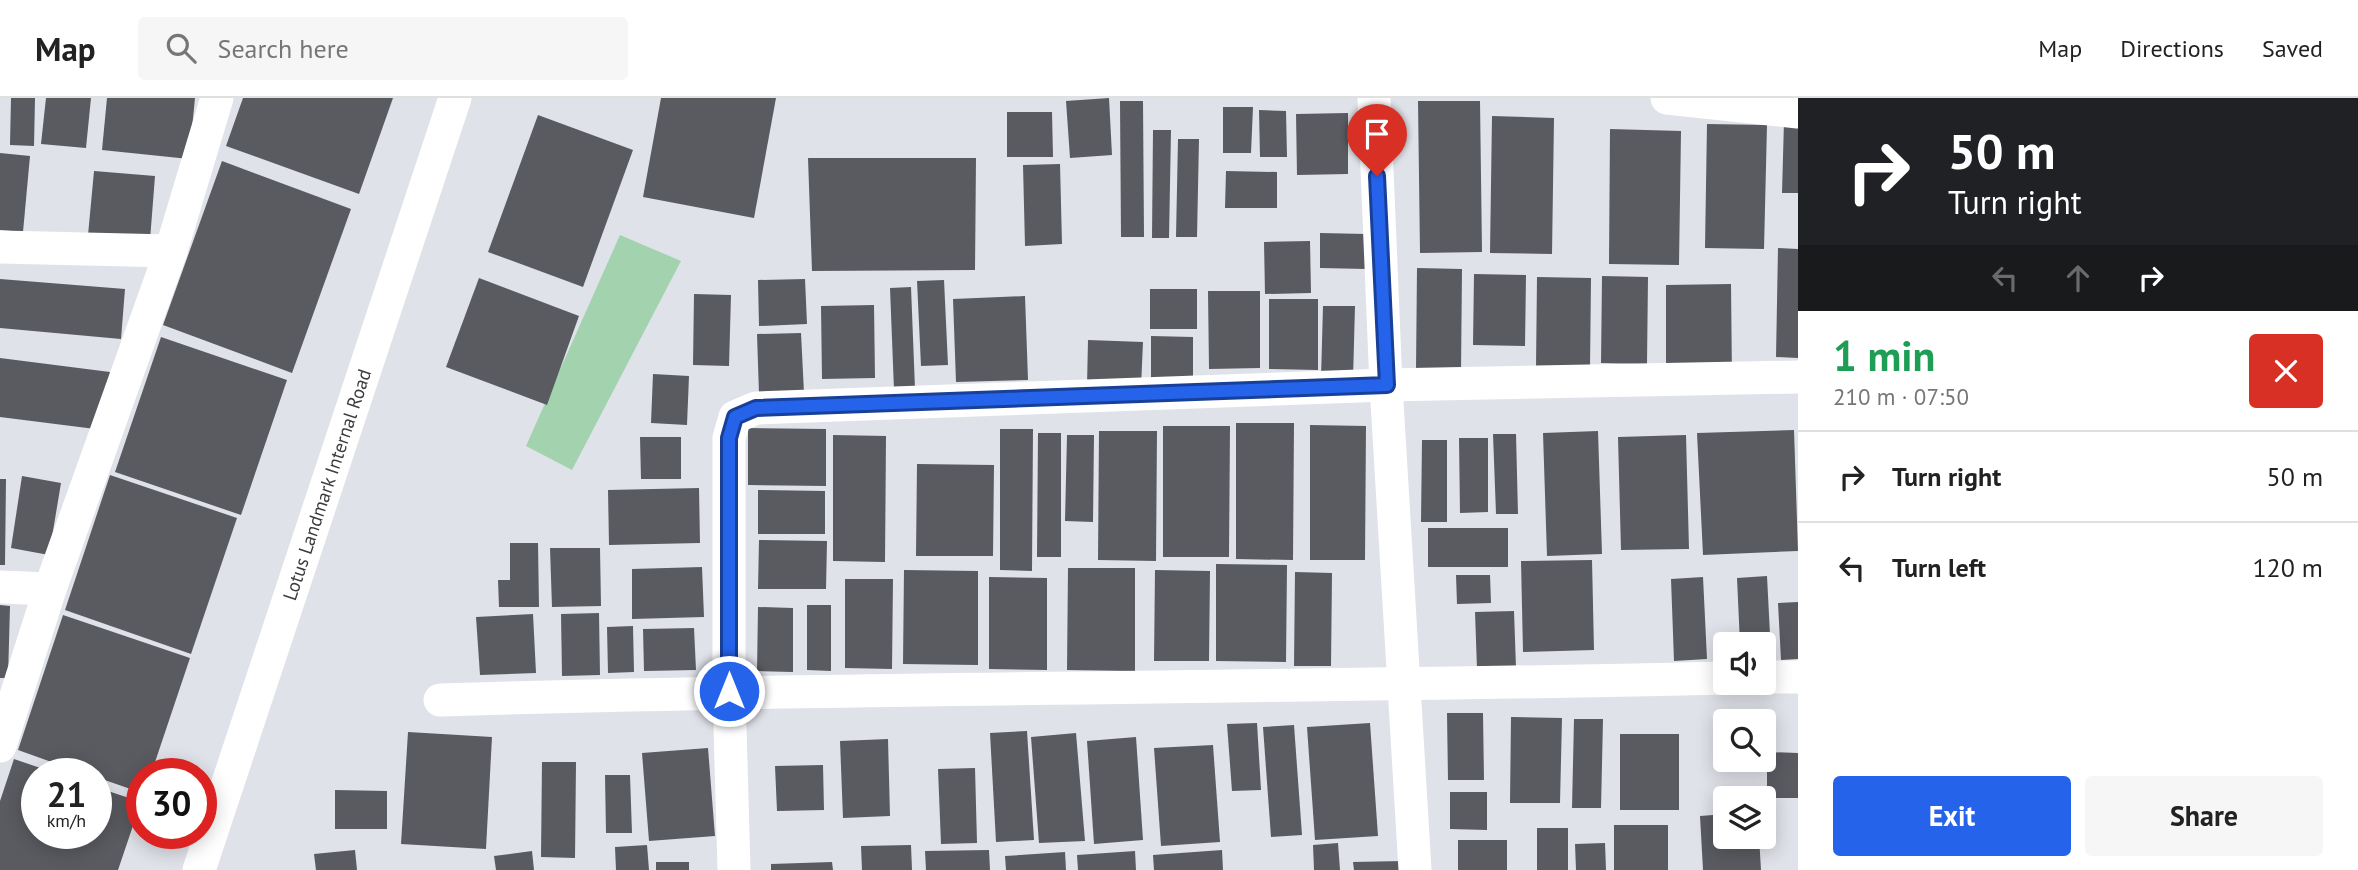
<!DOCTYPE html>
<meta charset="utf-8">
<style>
:root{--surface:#fff;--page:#f6f6f6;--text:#222;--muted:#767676;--line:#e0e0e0;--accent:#2563eb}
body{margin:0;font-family:"PT Sans",sans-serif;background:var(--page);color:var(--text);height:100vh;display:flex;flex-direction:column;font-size:26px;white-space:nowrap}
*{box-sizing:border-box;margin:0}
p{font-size:23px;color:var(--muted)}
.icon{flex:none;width:38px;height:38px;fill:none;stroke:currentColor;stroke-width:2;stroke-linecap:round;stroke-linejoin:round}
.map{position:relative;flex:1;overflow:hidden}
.details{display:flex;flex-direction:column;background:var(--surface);width:560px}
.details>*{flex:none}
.top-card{background:#202124;color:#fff;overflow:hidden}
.fabs{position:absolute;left:1713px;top:534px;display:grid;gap:14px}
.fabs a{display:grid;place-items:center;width:63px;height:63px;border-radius:7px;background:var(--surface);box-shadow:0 4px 18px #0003;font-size:35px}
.speed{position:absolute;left:21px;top:660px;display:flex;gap:14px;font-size:35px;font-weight:700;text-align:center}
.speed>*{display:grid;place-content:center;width:91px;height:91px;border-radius:50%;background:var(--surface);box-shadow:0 4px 18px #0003;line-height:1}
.speed small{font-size:18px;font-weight:400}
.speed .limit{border:10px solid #d22;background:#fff;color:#111}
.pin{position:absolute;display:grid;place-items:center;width:60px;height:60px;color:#fff;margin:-72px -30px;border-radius:50% 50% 50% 0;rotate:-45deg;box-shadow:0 0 7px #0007}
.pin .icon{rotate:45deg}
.me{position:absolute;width:77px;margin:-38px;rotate:0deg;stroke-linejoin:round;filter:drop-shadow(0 0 5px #0008)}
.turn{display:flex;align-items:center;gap:24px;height:147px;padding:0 35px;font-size:32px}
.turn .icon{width:91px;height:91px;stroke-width:2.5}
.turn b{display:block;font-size:49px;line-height:60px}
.lanes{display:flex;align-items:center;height:66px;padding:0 35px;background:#0003;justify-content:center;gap:35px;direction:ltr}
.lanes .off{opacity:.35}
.round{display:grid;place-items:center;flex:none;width:74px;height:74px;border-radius:7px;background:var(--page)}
.headline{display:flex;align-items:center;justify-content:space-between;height:119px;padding:0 35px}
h1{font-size:42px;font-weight:600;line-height:52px;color:#1e9e55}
.cta{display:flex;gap:14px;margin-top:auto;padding:14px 35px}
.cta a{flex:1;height:80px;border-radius:7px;background:var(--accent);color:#fff;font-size:28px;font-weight:600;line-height:80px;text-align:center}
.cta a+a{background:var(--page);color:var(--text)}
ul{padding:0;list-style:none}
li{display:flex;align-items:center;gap:21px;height:91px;padding:0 35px;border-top:2px solid var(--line)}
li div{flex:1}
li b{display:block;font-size:26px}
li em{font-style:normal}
header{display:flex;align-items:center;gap:42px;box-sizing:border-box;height:98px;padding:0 35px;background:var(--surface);border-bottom:2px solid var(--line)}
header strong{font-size:33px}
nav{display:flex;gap:38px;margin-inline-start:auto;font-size:24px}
.search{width:490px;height:63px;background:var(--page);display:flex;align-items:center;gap:18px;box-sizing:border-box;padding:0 24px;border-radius:7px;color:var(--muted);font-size:26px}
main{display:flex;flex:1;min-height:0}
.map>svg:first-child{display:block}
.green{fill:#a2d2ae}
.building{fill:#595b61}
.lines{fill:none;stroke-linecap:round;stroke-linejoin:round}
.street{stroke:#fff;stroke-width:33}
.route-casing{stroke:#184099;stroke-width:18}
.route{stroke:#2563eb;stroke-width:12}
.labels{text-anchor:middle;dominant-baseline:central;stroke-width:7;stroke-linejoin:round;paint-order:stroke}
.street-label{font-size:19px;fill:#3c3c3f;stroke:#fff}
</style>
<header>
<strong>Map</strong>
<div class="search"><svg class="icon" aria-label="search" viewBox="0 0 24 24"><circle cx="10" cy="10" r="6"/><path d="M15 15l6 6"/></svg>Search here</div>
<nav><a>Map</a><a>Directions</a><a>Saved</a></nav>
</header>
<main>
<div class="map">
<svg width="1798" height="772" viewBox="0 0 1798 772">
<rect width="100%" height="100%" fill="#e0e2e9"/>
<!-- green -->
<path class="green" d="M 620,137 L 681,163 L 572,372 L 526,348 Z"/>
<!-- building -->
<g class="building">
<path d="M 11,0 L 35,0 L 34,48 L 10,47 Z"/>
<path d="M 46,0 L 91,0 L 86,50 L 41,46 Z"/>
<path d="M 107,0 L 195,0 L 189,61 L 102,52 Z"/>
<path d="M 243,0 L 393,0 L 359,96 L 226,48 Z"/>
<path d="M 661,0 L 776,0 L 754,120 L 643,99 Z"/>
<path d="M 1109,0 L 1112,57 L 1070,60 L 1066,3 Z"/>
<path d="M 1120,3 L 1143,3 L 1144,139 L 1121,139 Z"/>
<path d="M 1418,3 L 1480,3 L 1482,154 L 1420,155 Z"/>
<path d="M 1223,9 L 1253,9 L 1251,55 L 1223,55 Z"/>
<path d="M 1259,12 L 1286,13 L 1287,59 L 1260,59 Z"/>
<path d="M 1007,14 L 1052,14 L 1053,59 L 1007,59 Z"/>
<path d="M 1348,15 L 1348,76 L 1297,77 L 1296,16 Z"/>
<path d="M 538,17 L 633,52 L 583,189 L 488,154 Z"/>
<path d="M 1492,18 L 1554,20 L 1552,156 L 1490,155 Z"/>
<path d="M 1784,23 L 1798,24 L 1798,95 L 1782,95 Z"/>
<path d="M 1707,26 L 1767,27 L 1764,151 L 1705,150 Z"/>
<path d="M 1610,31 L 1681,33 L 1679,167 L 1609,166 Z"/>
<path d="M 1153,32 L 1171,32 L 1169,140 L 1152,140 Z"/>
<path d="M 1178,41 L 1199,41 L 1197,139 L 1176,139 Z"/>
<path d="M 0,55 L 30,58 L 23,134 L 0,132 Z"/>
<path d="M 808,60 L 976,60 L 975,172 L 812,173 Z"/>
<path d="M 222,63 L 351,111 L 292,275 L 163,227 Z"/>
<path d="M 1060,66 L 1062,146 L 1025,148 L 1023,67 Z"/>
<path d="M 94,73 L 155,78 L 150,142 L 88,137 Z"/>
<path d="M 1226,73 L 1277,74 L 1277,110 L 1225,110 Z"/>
<path d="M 1320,135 L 1366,136 L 1366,171 L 1320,170 Z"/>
<path d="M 1310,143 L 1311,195 L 1265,196 L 1264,144 Z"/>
<path d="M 1778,150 L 1798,151 L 1798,260 L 1776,259 Z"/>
<path d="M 1417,170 L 1462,171 L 1461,273 L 1416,272 Z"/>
<path d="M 1474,176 L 1526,177 L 1525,248 L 1473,247 Z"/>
<path d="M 1602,178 L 1648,179 L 1647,266 L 1601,265 Z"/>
<path d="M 1537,179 L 1591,180 L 1590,270 L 1536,269 Z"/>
<path d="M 479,180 L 579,218 L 547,307 L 446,269 Z"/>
<path d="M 0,181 L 125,191 L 121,241 L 0,230 Z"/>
<path d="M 805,181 L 807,226 L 759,228 L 758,182 Z"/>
<path d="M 944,182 L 948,267 L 921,268 L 917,183 Z"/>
<path d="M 1731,186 L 1732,283 L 1666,283 L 1666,187 Z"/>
<path d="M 911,189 L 915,291 L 894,292 L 890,190 Z"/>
<rect x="1150" y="191" width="47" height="40"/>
<path d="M 1208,193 L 1260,193 L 1260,270 L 1209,271 Z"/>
<path d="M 694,196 L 731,197 L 729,268 L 693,267 Z"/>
<path d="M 1025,198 L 1028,282 L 956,284 L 953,201 Z"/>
<path d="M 1269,201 L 1318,201 L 1318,272 L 1269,271 Z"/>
<path d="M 874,207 L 875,280 L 822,281 L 821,208 Z"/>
<path d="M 1323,208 L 1355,208 L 1353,281 L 1321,280 Z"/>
<path d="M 801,235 L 804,295 L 759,296 L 757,236 Z"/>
<path d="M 1151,238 L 1193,239 L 1193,286 L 1151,285 Z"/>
<path d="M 161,239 L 287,282 L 241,417 L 115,374 Z"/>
<path d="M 1088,242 L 1143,244 L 1141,289 L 1087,288 Z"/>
<path d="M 0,260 L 110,274 L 103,332 L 0,319 Z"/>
<path d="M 653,276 L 689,278 L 687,327 L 651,325 Z"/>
<path d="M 1236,325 L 1294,325 L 1293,462 L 1236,461 Z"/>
<path d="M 1310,327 L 1366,328 L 1365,462 L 1310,462 Z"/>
<path d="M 1163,328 L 1230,328 L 1229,459 L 1163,459 Z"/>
<path d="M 748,330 L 826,331 L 826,388 L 748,387 Z"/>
<path d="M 1000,331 L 1033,331 L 1032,473 L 1000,472 Z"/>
<path d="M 1794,332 L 1798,453 L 1703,457 L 1697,335 Z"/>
<path d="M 1099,333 L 1157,333 L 1156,463 L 1098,462 Z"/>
<path d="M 1598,333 L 1602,456 L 1547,458 L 1543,335 Z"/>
<path d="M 1038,335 L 1061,335 L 1061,459 L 1037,459 Z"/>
<path d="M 1493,336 L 1516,336 L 1518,416 L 1496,416 Z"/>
<path d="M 833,337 L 886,338 L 885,464 L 833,463 Z"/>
<path d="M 1067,337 L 1094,337 L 1093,424 L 1065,423 Z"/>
<path d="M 1686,337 L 1689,451 L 1621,452 L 1618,339 Z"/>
<path d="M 640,339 L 681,339 L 681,381 L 641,381 Z"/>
<path d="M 1459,340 L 1488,340 L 1488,414 L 1460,415 Z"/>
<path d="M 1422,342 L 1447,342 L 1447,424 L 1421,424 Z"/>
<path d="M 917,366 L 994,367 L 993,458 L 916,458 Z"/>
<path d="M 110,377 L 237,420 L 191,556 L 65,512 Z"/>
<path d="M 22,378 L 61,385 L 49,457 L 11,450 Z"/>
<path d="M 0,381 L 6,381 L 5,467 L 0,467 Z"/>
<path d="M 699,390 L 700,445 L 609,447 L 608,392 Z"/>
<path d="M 758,392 L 825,393 L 825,436 L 758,436 Z"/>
<rect x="1428" y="430" width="80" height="39"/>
<path d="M 759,442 L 827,443 L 826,491 L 758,491 Z"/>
<path d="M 510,445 L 538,445 L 539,509 L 499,509 L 498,482 L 510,482 Z"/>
<path d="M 550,450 L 600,450 L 601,508 L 552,509 Z"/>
<path d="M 1592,462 L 1594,552 L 1523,554 L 1521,463 Z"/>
<path d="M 1216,466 L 1287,467 L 1286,564 L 1216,563 Z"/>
<path d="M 702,469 L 704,519 L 632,521 L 632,471 Z"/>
<path d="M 1068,470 L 1135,470 L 1135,573 L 1067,572 Z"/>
<path d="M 904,472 L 978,473 L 978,567 L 903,566 Z"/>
<path d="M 1155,472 L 1210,473 L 1209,563 L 1154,563 Z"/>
<path d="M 1295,474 L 1332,475 L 1331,568 L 1294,568 Z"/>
<path d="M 1456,477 L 1490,477 L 1491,505 L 1457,506 Z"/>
<path d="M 1767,478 L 1771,556 L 1764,556 L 1764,546 L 1740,546 L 1737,480 Z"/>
<path d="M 989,479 L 1047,480 L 1047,572 L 989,571 Z"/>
<path d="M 1703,479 L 1707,561 L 1674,563 L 1671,481 Z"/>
<path d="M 845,481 L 893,481 L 892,571 L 845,570 Z"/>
<path d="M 1798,504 L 1798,561 L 1781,562 L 1778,505 Z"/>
<path d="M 0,507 L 10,508 L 8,580 L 0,580 Z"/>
<path d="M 807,507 L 831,507 L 831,573 L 807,572 Z"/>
<path d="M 758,509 L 793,510 L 793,574 L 757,573 Z"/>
<path d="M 1514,513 L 1516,570 L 1477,571 L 1475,514 Z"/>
<path d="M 599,515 L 600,577 L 562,578 L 561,516 Z"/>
<path d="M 533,516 L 536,575 L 480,577 L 476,519 Z"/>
<path d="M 63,517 L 190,560 L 151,676 L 142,676 L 142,695 L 96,679 L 96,676 L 85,676 L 18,652 Z"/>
<path d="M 633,528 L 634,574 L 608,575 L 607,529 Z"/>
<path d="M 694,530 L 696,572 L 644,573 L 643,531 Z"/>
<path d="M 1447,615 L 1483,615 L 1484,682 L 1448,682 Z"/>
<path d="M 1511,619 L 1562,620 L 1560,705 L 1510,705 Z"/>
<path d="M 1574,621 L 1603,621 L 1601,710 L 1572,710 Z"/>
<path d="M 1257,625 L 1261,692 L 1232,693 L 1227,626 Z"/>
<path d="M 1370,625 L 1378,738 L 1315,742 L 1307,629 Z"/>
<path d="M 1294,627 L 1302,737 L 1271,739 L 1263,629 Z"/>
<path d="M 1027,633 L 1034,742 L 996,744 L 990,635 Z"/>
<path d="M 408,634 L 492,639 L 486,751 L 401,746 Z"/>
<path d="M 1076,635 L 1085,743 L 1039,745 L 1031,639 Z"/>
<rect x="1620" y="636" width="59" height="76"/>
<path d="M 1136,639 L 1143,742 L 1094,746 L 1087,643 Z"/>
<path d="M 888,641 L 890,718 L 843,720 L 840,643 Z"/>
<path d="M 1213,647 L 1220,744 L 1161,748 L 1154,650 Z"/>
<path d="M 708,650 L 715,738 L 649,743 L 642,655 Z"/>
<path d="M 1767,654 L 1798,655 L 1798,700 L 1767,700 Z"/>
<path d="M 14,661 L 55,675 L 37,676 L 37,735 L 96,735 L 96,689 L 141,704 L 118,772 L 0,772 L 0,703 Z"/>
<path d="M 542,664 L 576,664 L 575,760 L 541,759 Z"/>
<path d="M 823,667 L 824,712 L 777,713 L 775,668 Z"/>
<path d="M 975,670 L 977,745 L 941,746 L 938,671 Z"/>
<path d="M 605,677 L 630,677 L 632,735 L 606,735 Z"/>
<path d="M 335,692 L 387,693 L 387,731 L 335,731 Z"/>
<path d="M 1450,694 L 1487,694 L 1487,732 L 1450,731 Z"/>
<path d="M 1726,716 L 1726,738 L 1759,738 L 1761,772 L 1703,772 L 1700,718 Z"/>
<rect x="1614" y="727" width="54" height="45"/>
<rect x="1537" y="730" width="31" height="42"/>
<rect x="1458" y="742" width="49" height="30"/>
<path d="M 1338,745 L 1340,772 L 1314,772 L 1313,747 Z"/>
<path d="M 1605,745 L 1606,772 L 1576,772 L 1575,746 Z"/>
<path d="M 647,747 L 649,772 L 616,772 L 615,749 Z"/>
<path d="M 911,747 L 912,772 L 862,772 L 861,748 Z"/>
<path d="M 355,752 L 357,772 L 316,772 L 314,756 Z"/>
<path d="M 989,752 L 990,772 L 926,772 L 925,753 Z"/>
<path d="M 1222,752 L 1223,772 L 1154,772 L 1153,757 Z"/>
<path d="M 532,753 L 534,772 L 496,772 L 494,758 Z"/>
<path d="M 1135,753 L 1136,772 L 1078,772 L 1077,757 Z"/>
<path d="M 1065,754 L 1066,772 L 1006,772 L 1005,758 Z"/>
<path d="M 1403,763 L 1403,772 L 1354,772 L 1353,764 Z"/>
<rect x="656" y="764" width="33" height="8"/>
<path d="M 832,764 L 833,772 L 771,772 L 771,766 Z"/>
</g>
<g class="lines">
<!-- street -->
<g class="street">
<path d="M 1374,0 L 1386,287 L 1415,772"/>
<path d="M 1667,0 L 1798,14"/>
<path d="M 0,149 L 171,153"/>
<path d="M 0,489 L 50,491"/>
<path d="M 1764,579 L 1798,579"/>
<path d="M 440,602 C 869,589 1297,590 1726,580"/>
<path d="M 0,648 L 50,491 L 171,153 L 217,0"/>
<path id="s1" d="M 199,772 L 455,0"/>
<path d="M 734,772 L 729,593 L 729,340 L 735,319 L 756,310 L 1386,287 L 1798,279"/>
</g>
</g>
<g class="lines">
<defs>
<path id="route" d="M 729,593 L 729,340 L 735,319 L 756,310 L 1387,287 L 1377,78"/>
</defs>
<!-- route casing -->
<use href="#route" class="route-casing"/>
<!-- route -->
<use href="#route" class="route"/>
</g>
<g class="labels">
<!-- street labels -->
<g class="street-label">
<text stroke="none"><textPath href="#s1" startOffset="406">Lotus Landmark Internal Road</textPath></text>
</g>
</g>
</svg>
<div class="fabs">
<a><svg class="icon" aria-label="sound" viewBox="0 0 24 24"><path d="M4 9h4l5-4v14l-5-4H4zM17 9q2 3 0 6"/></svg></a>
<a><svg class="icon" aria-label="search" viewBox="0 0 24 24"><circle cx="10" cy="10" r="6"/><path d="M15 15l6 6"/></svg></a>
<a><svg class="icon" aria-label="layers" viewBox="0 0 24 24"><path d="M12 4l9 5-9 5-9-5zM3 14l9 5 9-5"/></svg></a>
</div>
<div class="speed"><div>21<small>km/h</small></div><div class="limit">30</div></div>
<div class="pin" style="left:1377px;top:78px;background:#d93025"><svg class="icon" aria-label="arrive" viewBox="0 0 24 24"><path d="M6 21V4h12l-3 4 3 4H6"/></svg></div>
<svg class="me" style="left:729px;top:593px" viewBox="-20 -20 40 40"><circle r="17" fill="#2563eb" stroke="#fff" stroke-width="3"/><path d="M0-11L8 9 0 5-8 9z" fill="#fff"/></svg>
</div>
<section class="details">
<div class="top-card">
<div class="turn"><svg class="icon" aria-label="right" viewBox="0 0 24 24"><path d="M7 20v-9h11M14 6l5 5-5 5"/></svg><div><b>50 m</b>Turn right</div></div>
<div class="lanes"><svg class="icon off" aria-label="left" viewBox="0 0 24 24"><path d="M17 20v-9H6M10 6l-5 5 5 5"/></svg><svg class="icon off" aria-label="ahead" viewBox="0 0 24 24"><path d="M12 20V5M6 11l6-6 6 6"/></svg><svg class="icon" aria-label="right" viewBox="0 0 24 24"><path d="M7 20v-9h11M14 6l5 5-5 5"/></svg></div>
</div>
<div class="headline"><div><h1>1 min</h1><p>210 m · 07:50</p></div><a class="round" style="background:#d93025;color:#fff"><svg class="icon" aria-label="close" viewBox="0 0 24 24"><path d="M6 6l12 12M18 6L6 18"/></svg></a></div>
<ul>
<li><svg class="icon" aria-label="right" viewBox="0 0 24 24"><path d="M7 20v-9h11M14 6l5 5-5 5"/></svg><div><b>Turn right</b></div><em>50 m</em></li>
<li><svg class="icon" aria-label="left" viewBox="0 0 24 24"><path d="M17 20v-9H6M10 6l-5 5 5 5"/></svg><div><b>Turn left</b></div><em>120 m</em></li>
</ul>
<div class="cta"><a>Exit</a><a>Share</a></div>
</section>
</main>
